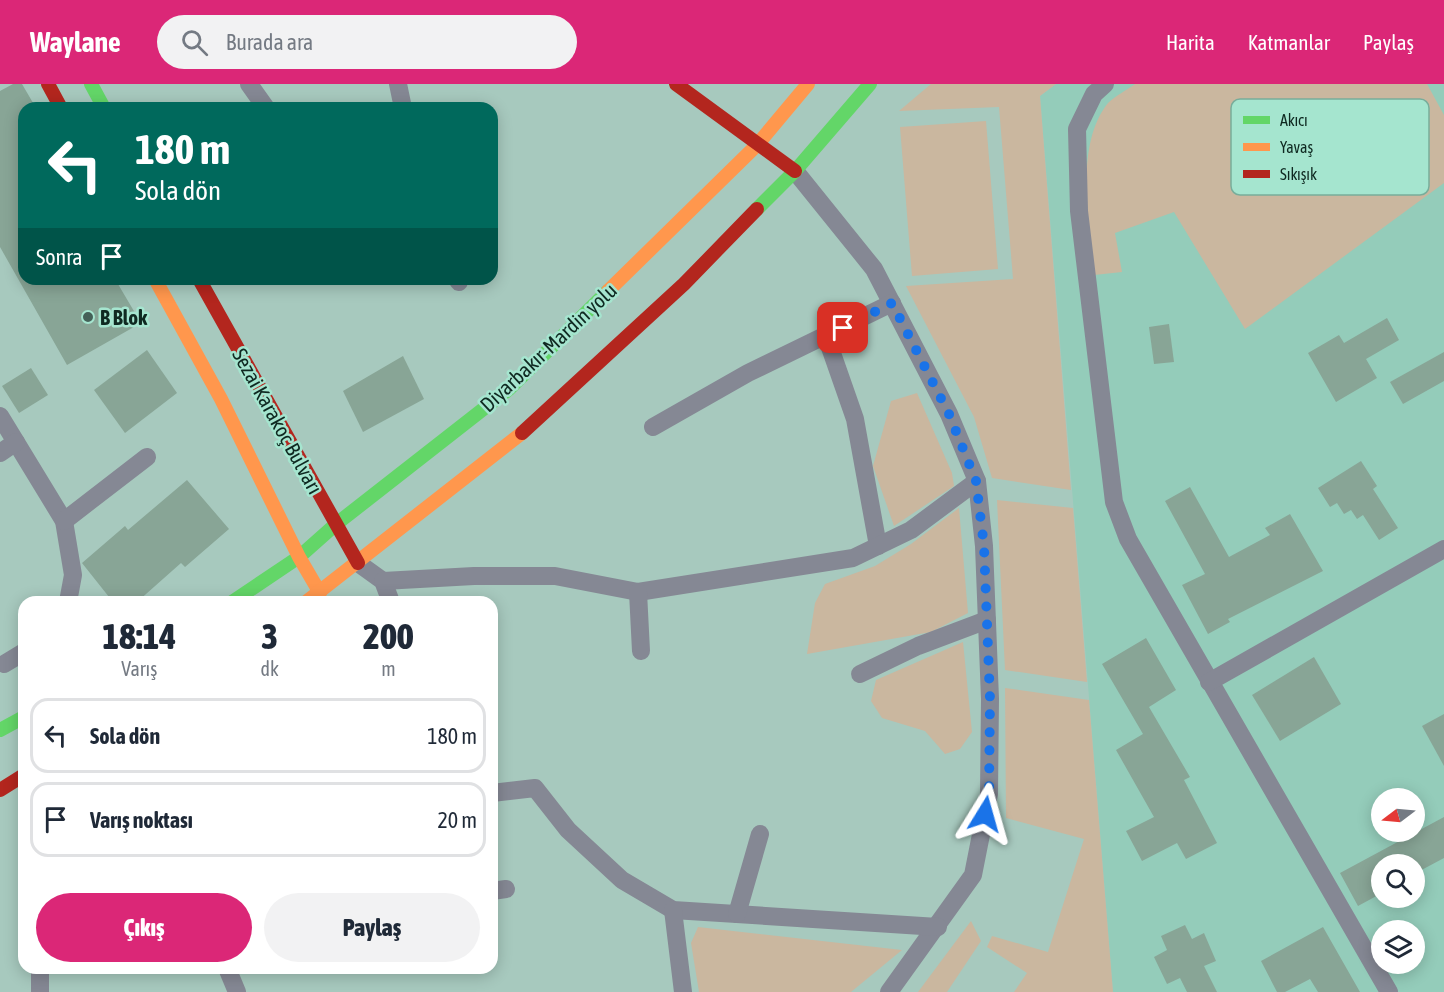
<!DOCTYPE html>
<html lang="tr">
<meta charset="utf-8">
<style>
:root{--surface:#fff;--page:#f2f2f3;--text:#1f2937;--muted:#747a83;--line:#e0e1e3;--accent:#db2777}
body{margin:0;font-family:"Asap Condensed",sans-serif;background:var(--page);color:var(--text);height:100vh;display:flex;flex-direction:column;font-size:22px;white-space:nowrap}
*{box-sizing:border-box;margin:0}
p{font-size:20px;color:var(--muted)}
.icon{flex:none;width:33px;height:33px;fill:none;stroke:currentColor;stroke-width:2;stroke-linecap:round;stroke-linejoin:round}
.map{position:relative;flex:1;overflow:hidden}
.drawer{position:absolute;left:18px;top:512px;width:480px;height:378px;display:flex;flex-direction:column;background:var(--surface);border-radius:18px;box-shadow:0 3px 15px #0003}
.drawer>*{flex:none}
.top-card{position:absolute;left:18px;top:18px;width:480px;height:183px;border-radius:18px;box-shadow:0 3px 15px #0003;background:#00695c;color:#fff;overflow:hidden}
.needle{width:39px;rotate:254deg}
.controls{position:absolute;left:1371px;top:704px;display:grid;gap:12px}
.controls a{display:grid;place-items:center;width:54px;height:54px;border-radius:50%;background:var(--surface);box-shadow:0 3px 15px #0003;font-size:30px}
.pin{position:absolute;display:grid;place-items:center;width:51px;height:51px;color:#fff;margin:-26px;border-radius:12px;box-shadow:0 3px 9px #0006}
.me{position:absolute;width:66px;margin:-33px;rotate:8deg;stroke-linejoin:round;filter:drop-shadow(0 0 4px #0008)}
.turn{display:flex;align-items:center;gap:21px;height:126px;padding:0 18px;font-size:27px}
.turn .icon{width:78px;height:78px;stroke-width:2.5}
.turn b{display:block;font-size:42px;line-height:51px}
.then{display:flex;align-items:center;height:57px;padding:0 18px;background:#0003;gap:12px;font-size:22px}
.eta{display:flex;justify-content:space-evenly;align-items:center;height:102px;text-align:center}
.eta b{font-size:36px;font-weight:800;line-height:42px}
.button{display:flex;gap:12px;margin-top:auto;padding:12px 18px}
.button a{flex:1;height:69px;border-radius:36px;background:var(--accent);color:#fff;font-size:24px;font-weight:800;line-height:69px;text-align:center}
.button a+a{background:var(--page);color:var(--text)}
ul{padding:0;list-style:none}
li{display:flex;align-items:center;gap:18px;height:75px;margin:0 12px 9px;padding:0 6px;border:3px solid var(--line);border-radius:18px}
li div{flex:1}
li b{display:block;font-size:22px}
li em{font-style:normal}
header{display:flex;align-items:center;gap:36px;box-sizing:border-box;height:84px;padding:0 30px;background:var(--accent);color:#fff}
header strong{font-size:28px}
nav{display:flex;gap:33px;margin-inline-start:auto;font-size:21px}
.search{width:420px;height:54px;background:var(--page);display:flex;align-items:center;gap:15px;box-sizing:border-box;padding:0 21px;border-radius:33px;color:var(--muted);font-size:22px}
.map>svg:first-child{display:block}
.built{fill:#94ccba;fill-rule:evenodd}
.green{fill:#cab79f}
.building{fill:#88a596}
.lines{fill:none;stroke-linecap:round;stroke-linejoin:round}
.street{stroke:#858894;stroke-width:18}
.fast{stroke:#63d668;stroke-width:14}
.slow{stroke:#ff974d;stroke-width:14}
.jam{stroke:#b3261e;stroke-width:14}
.route{stroke:#1a73e8;stroke-width:10;stroke-dasharray:0 18}
.poi-dot{fill:#446158;stroke:#a5e5cf;stroke-width:2}
.labels{text-anchor:middle;dominant-baseline:central;stroke-width:5;stroke-linejoin:round;paint-order:stroke}
.poi-label{font-size:21px;font-weight:bold;fill:#0f2921;stroke:#a5e5cf;text-anchor:start}
.street-label{font-size:21px;fill:#0f2921;stroke:#a5e5cf}
.key{fill:#a5e5cf;stroke:#78ad9b;stroke-width:1.5}
.key-label{font-size:16px;fill:#0f2921}
</style>
<header>
<strong>Waylane</strong>
<div class="search"><svg class="icon" aria-label="search" viewBox="0 0 24 24"><circle cx="10" cy="10" r="6"/><path d="M15 15l6 6"/></svg>Burada ara</div>
<nav><a>Harita</a><a>Katmanlar</a><a>Paylaş</a></nav>
</header>
<div class="map">
<svg width="1444" height="908" viewBox="0 0 1444 908">
<rect width="100%" height="100%" fill="#a7c9be"/>
<!-- built -->
<path class="built" d="M 1056,0 L 1444,0 L 1444,908 L 1113,908 L 1040,12 ZM 1382,714 L 1414,714 L 1414,747 L 1382,747 ZM 1382,780 L 1414,780 L 1414,813 L 1382,813 ZM 1382,846 L 1414,846 L 1414,879 L 1382,879 Z"/>
<!-- green -->
<g class="green">
<path d="M 931,0 L 1056,0 L 1040,12 L 1071,406 L 992,394 L 974,333 L 906,202 L 1013,195 L 999,23 L 899,27 Z"/>
<path d="M 1135,0 L 1427,0 L 1444,31 L 1444,99 L 1245,245 L 1174,128 L 1115,149 L 1122,188 L 1094,191 C 1089,141 1074,61 1108,19 C 1115,12 1127,6 1135,0 Z"/>
<path d="M 986,37 L 998,185 L 912,192 L 900,43 Z"/>
<path d="M 917,309 L 952,389 L 954,402 L 894,442 L 873,382 L 891,317 Z"/>
<path d="M 997,416 L 1073,424 L 1087,598 L 1005,586 Z"/>
<path d="M 959,424 L 968,529 L 931,548 L 807,570 L 815,519 L 825,500 L 875,482 L 911,460 Z"/>
<path d="M 963,558 L 972,648 L 960,665 L 945,670 L 925,647 L 882,634 L 871,617 L 876,596 Z"/>
<path d="M 1005,604 L 1089,616 L 1113,908 L 1014,908 L 1027,889 L 987,863 L 992,852 L 1048,868 L 1084,755 L 1006,734 Z"/>
<path d="M 971,837 L 981,857 L 947,908 L 918,908 Z"/>
<path d="M 698,843 L 902,866 L 851,908 L 699,908 L 691,859 Z"/>
</g>
<!-- building -->
<g class="building">
<path d="M 13,0 L 22,0 L 36,24 L 24,24 L 24,195 L 115,195 L 141,239 L 67,281 L 0,163 L 0,7 Z"/>
<path d="M 1387,234 L 1399,256 L 1366,275 L 1377,294 L 1336,318 L 1308,269 L 1339,251 L 1344,259 Z"/>
<path d="M 1169,240 L 1174,278 L 1154,280 L 1149,243 Z"/>
<path d="M 147,266 L 177,309 L 125,349 L 94,306 Z"/>
<path d="M 1444,268 L 1444,297 L 1403,320 L 1390,298 Z"/>
<path d="M 403,272 L 424,315 L 363,348 L 343,307 Z"/>
<path d="M 31,284 L 48,311 L 19,329 L 2,302 Z"/>
<path d="M 1361,377 L 1377,402 L 1373,405 L 1398,444 L 1379,456 L 1363,431 L 1357,435 L 1351,426 L 1344,430 L 1337,419 L 1330,423 L 1318,404 Z"/>
<path d="M 187,396 L 229,445 L 185,483 L 181,479 L 137,518 L 113,518 L 82,479 L 125,442 L 128,446 Z"/>
<path d="M 1190,403 L 1229,473 L 1270,451 L 1265,444 L 1290,430 L 1323,487 L 1228,535 L 1230,538 L 1208,550 L 1182,501 L 1205,490 L 1165,417 Z"/>
<path d="M 1146,554 L 1176,606 L 1149,623 L 1190,693 L 1184,696 L 1217,759 L 1186,775 L 1177,759 L 1142,777 L 1126,747 L 1154,733 L 1116,666 L 1143,650 L 1102,580 Z"/>
<path d="M 1314,573 L 1341,620 L 1280,657 L 1252,611 Z"/>
<path d="M 1444,630 L 1444,682 L 1422,642 Z"/>
<path d="M 1444,733 L 1444,774 L 1414,790 L 1414,780 L 1382,780 L 1382,809 L 1358,822 L 1340,789 Z"/>
<path d="M 1185,841 L 1192,855 L 1204,849 L 1216,877 L 1204,882 L 1217,908 L 1187,908 L 1180,894 L 1167,900 L 1154,873 L 1167,866 L 1161,852 Z"/>
<path d="M 1323,843 L 1360,908 L 1318,908 L 1310,895 L 1285,908 L 1277,908 L 1261,877 Z"/>
</g>
<g class="lines">
<!-- street -->
<g class="street">
<path d="M 249,0 L 266,24"/>
<path d="M 398,0 L 403,24"/>
<path d="M 1105,0 L 1094,10 L 1077,45 L 1079,127 L 1114,418 L 1128,455 L 1389,908"/>
<path d="M 795,87 L 874,185 L 949,330 L 977,397 L 984,462 L 990,615 L 989,710 L 973,791 L 889,908"/>
<path d="M 457,195 L 459,198"/>
<path d="M 826,252 L 855,335 L 878,462"/>
<path d="M 0,332 L 64,437 L 73,491 L 68,518"/>
<path d="M 653,343 L 748,289 L 892,219"/>
<path d="M 0,369 L 16,358"/>
<path d="M 64,437 L 147,373"/>
<path d="M 358,479 L 383,497 L 391,518"/>
<path d="M 383,497 L 474,492 L 555,492 L 638,508 L 853,474 L 911,446 L 977,397"/>
<path d="M 638,508 L 641,567"/>
<path d="M 4,580 L 24,568"/>
<path d="M 860,590 L 918,562 L 987,536"/>
<path d="M 1209,598 L 1444,465"/>
<path d="M 492,709 L 535,704 L 568,746 L 622,796 L 673,826 L 938,843"/>
<path d="M 492,807 L 506,805"/>
<path d="M 673,826 L 683,908"/>
<path d="M 737,830 L 760,750"/>
<path d="M 40,884 L 40,908"/>
<path d="M 227,884 L 237,908"/>
</g>
<!-- fast -->
<g class="fast">
<path d="M 91,0 L 104,24"/>
<path d="M 757,125 L 795,87 L 870,0"/>
<path d="M 232,518 L 299,473 L 335,441 L 509,305 L 608,207"/>
<path d="M 0,646 L 24,633"/>
</g>
<!-- slow -->
<g class="slow">
<path d="M 155,195 L 221,315 L 299,473 L 320,509"/>
<path d="M 608,207 L 757,61 L 808,0"/>
<path d="M 306,518 L 522,349"/>
</g>
<!-- jam -->
<g class="jam">
<path d="M 48,0 L 61,24"/>
<path d="M 676,0 L 795,87"/>
<path d="M 199,195 L 358,479"/>
<path d="M 522,349 L 684,200 L 757,125"/>
<path d="M 0,706 L 24,691"/>
</g>
</g>
<g class="lines">
<!-- route -->
<path class="route" d="M 843,244 L 892,219 L 949,330 L 976,397 L 984,462 L 990,615 L 989,710 L 985,730"/>
</g>
<!-- markers -->
<circle class="poi-dot" cx="88" cy="233" r="6"/>
<g class="labels">
<!-- poi labels -->
<g class="poi-label">
<text x="100" y="233">B Blok</text>
</g>
<!-- street labels -->
<g class="street-label">
<text transform="translate(548 263) rotate(-43)">Diyarbakır-Mardin yolu</text>
<text transform="translate(278 337) rotate(61)">Sezai Karakoç Bulvarı</text>
</g>
</g>
<!-- legend -->
<rect x="1231" y="15" width="198" height="96" rx="9" class="key"/>
<rect x="1243" y="32" width="27" height="8" fill="#63d668"/>
<rect x="1243" y="59" width="27" height="8" fill="#ff974d"/>
<rect x="1243" y="86" width="27" height="8" fill="#b3261e"/>
<g class="key-label">
<text x="1280" y="42">Akıcı</text>
<text x="1280" y="69">Yavaş</text>
<text x="1280" y="96">Sıkışık</text>
</g>
</svg>
<div class="controls">
<a><svg class="needle" viewBox="-14 -14 28 28"><path d="M0-13l5 13h-10z" fill="#e53935"/><path d="M0 13l5-13h-10z" fill="#747a83"/></svg></a>
<a><svg class="icon" aria-label="search" viewBox="0 0 24 24"><circle cx="10" cy="10" r="6"/><path d="M15 15l6 6"/></svg></a>
<a><svg class="icon" aria-label="layers" viewBox="0 0 24 24"><path d="M12 4l9 5-9 5-9-5zM3 14l9 5 9-5"/></svg></a>
</div>
<div class="pin" style="left:843px;top:244px;background:#d93025"><svg class="icon" aria-label="arrive" viewBox="0 0 24 24"><path d="M6 21V4h12l-3 4 3 4H6"/></svg></div>
<svg class="me" style="left:985px;top:730px" viewBox="-20 -20 40 40"><path d="M0-17L14 15 0 8-14 15z" fill="#1a73e8" stroke="#fff" stroke-width="4"/></svg>
<div class="top-card">
<div class="turn"><svg class="icon" aria-label="left" viewBox="0 0 24 24"><path d="M17 20v-9H6M10 6l-5 5 5 5"/></svg><div><b>180 m</b>Sola dön</div></div>
<div class="then">Sonra<svg class="icon" aria-label="arrive" viewBox="0 0 24 24"><path d="M6 21V4h12l-3 4 3 4H6"/></svg></div>
</div>
<section class="drawer">
<div class="eta">
<div><b>18:14</b><p>Varış</p></div>
<div><b>3</b><p>dk</p></div>
<div><b>200</b><p>m</p></div>
</div>
<ul>
<li><svg class="icon" aria-label="left" viewBox="0 0 24 24"><path d="M17 20v-9H6M10 6l-5 5 5 5"/></svg><div><b>Sola dön</b></div><em>180 m</em></li>
<li><svg class="icon" aria-label="arrive" viewBox="0 0 24 24"><path d="M6 21V4h12l-3 4 3 4H6"/></svg><div><b>Varış noktası</b></div><em>20 m</em></li>
</ul>
<div class="button"><a>Çıkış</a><a>Paylaş</a></div>
</section>
</div>
